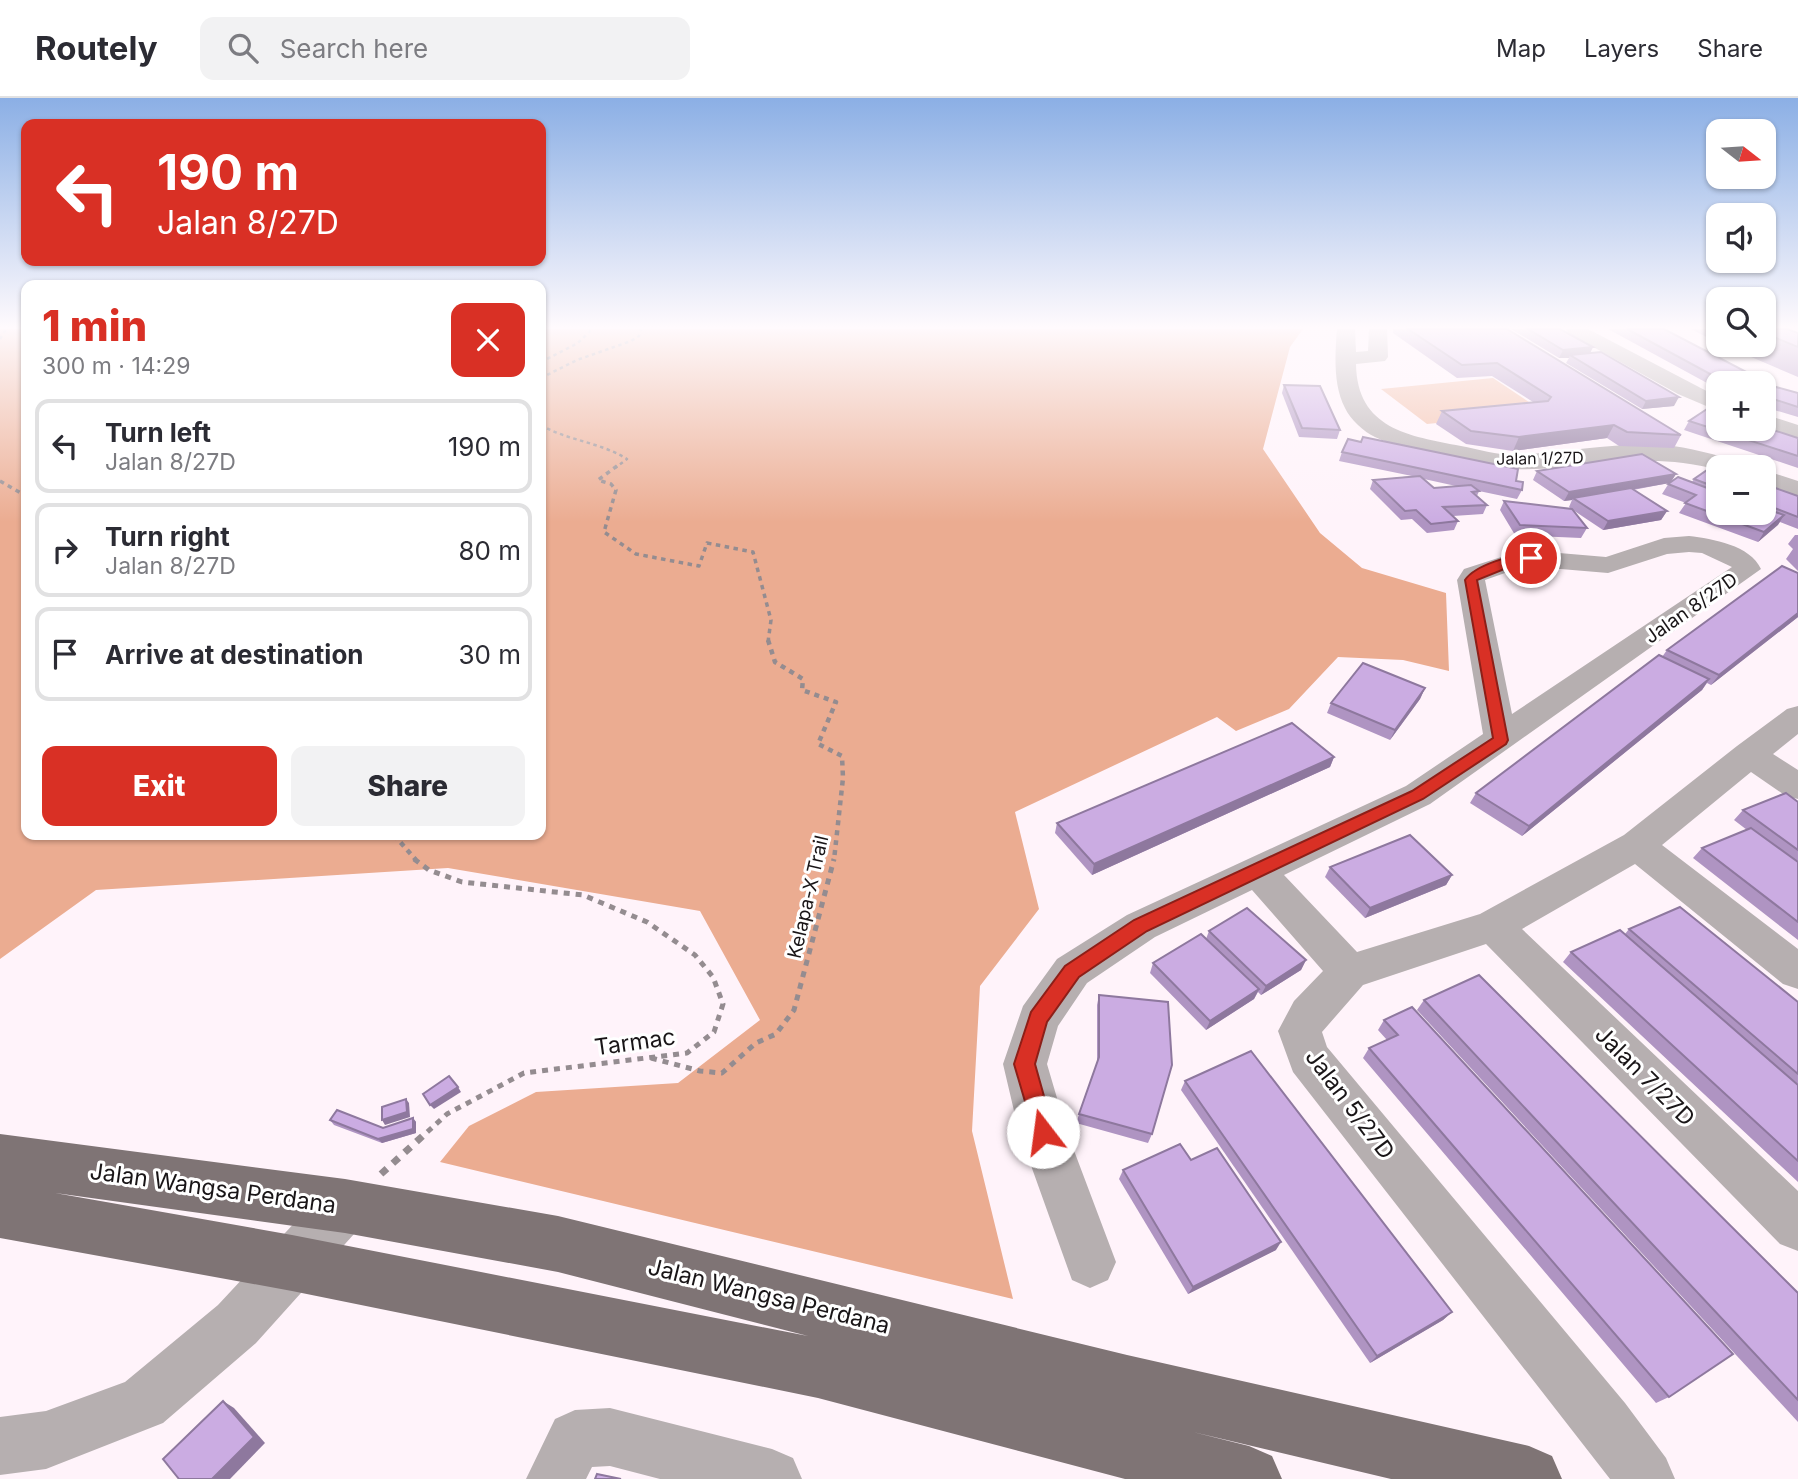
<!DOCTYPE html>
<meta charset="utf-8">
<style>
:root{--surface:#fff;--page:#f2f2f3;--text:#2b2b33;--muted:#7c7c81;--line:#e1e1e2;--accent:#d93025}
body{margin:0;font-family:Inter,sans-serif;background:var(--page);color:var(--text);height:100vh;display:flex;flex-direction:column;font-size:26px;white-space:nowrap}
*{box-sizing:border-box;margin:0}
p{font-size:23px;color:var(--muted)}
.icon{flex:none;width:38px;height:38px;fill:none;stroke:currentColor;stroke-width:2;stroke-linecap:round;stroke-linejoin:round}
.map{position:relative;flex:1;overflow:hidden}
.drawer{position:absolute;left:21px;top:182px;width:525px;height:560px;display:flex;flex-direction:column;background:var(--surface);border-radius:14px;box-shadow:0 2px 5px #0004}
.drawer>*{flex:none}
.top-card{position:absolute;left:21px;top:21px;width:525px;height:147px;border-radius:14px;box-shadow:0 2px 5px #0004;background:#d93025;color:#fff;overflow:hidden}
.needle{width:46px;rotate:107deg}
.controls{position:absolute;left:1706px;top:21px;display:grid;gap:14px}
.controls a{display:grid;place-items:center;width:70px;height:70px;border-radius:14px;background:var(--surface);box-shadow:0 2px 5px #0004;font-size:35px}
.pin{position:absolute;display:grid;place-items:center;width:60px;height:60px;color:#fff;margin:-30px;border:4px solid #fff;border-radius:50%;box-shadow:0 2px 7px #0007}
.me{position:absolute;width:77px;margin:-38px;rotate:345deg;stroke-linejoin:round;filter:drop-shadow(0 0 5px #0008)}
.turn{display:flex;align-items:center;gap:24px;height:147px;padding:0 21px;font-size:32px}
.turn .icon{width:91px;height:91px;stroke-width:2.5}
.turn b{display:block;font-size:49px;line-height:60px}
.round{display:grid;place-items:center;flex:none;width:74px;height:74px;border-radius:14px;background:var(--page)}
.headline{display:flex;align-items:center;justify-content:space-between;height:119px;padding:0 21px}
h1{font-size:42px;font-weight:800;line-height:52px;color:var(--accent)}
.button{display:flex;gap:14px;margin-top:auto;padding:14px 21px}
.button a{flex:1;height:80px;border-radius:14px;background:var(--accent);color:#fff;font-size:28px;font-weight:800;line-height:80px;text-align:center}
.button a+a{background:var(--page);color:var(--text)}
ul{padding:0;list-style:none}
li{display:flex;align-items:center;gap:21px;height:94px;margin:0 14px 10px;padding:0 7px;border:4px solid var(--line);border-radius:14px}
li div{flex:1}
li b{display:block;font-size:26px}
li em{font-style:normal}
header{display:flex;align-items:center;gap:42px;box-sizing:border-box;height:98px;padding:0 35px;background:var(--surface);border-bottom:2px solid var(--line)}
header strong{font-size:33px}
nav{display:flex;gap:38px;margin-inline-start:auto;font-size:24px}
.search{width:490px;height:63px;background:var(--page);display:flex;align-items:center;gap:18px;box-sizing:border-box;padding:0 24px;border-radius:14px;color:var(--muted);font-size:26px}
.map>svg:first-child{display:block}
.green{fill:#f2bca5}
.forest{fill:#ebac91}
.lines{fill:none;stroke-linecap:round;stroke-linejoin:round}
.path-far4{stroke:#948c90;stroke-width:2.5;stroke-dasharray:3.5 3.5;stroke-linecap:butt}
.path-far3{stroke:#948c90;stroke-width:3.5;stroke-dasharray:4.5 4.5;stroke-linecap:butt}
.path-far2{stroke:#948c90;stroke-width:4.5;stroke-dasharray:5 5;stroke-linecap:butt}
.path-far1{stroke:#948c90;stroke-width:5;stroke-dasharray:6 6;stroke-linecap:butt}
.path{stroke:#948c90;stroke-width:7;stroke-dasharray:8 8;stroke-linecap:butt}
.minor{fill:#b6afb0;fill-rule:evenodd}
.major{fill:#7f7475;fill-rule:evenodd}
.wall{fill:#af94c2;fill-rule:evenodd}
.shaded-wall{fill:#8e789e}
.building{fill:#cbace2;stroke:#8e789e;stroke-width:2}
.route{fill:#d93025;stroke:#8d1f18;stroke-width:2}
.labels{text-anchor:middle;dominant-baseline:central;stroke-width:6;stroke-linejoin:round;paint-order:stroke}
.far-street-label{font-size:16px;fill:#191517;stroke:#fff}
.street-label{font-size:19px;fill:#191517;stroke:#fff}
.near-street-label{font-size:23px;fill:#191517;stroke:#fff}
</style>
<header>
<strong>Routely</strong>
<div class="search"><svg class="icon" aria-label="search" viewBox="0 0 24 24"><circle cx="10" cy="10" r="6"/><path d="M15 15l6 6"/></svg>Search here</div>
<nav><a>Map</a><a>Layers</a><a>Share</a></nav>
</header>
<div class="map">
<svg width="1798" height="1381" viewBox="0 0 1798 1381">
<rect width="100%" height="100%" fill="#fff3fa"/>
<!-- green -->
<path class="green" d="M 1493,280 L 1541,312 L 1540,315 L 1427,326 L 1381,291 Z"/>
<!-- forest -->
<path class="forest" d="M 0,231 L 26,231 L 26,737 L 541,737 L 541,231 L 1303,231 L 1290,249 L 1263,351 L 1320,435 L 1362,470 L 1446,495 L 1449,573 L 1403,562 L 1338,559 L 1289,611 L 1236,633 L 1217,619 L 1015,714 L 1039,811 L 980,888 L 972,1033 L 1013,1201 L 440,1064 L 469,1028 L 536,994 L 678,985 L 760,922 L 700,813 L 448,770 L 96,792 L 0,861 Z"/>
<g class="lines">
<!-- path-far4 -->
<g class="path-far4">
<path d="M 541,238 L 544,237 L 541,241"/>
<path d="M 0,241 L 6,231"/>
<path d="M 541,264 L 578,245 L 592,231"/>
<path d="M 541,280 L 577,262 L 631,243 L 639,238 L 641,231"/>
<path d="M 541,312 L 544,314 L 541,322"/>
<path d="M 541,327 C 568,343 600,344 627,361 L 615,370"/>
</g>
<!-- path-far3 -->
<g class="path-far3">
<path d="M 617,368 L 598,382 L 611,386 L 616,392 L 604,434 L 636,456 L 699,468 L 707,445 L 753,454 L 771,522 L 768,544"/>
<path d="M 0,383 L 26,398"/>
</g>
<!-- path-far2 -->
<g class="path-far2">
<path d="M 768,542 L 775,564 L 803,581 L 802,592 L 836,604 L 818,646 L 842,658 L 843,680 L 834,762"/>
<path d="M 394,737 L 416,762"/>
</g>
<!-- path-far1 -->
<g class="path-far1">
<path d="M 414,761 L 429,772 L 462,784 L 583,797 L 647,824 L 695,857 L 713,879 L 723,906 L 714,934 L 687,955 L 524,975 L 447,1016 L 424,1037"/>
<path d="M 651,960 L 700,973 L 722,975 L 756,945 L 776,936 L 794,912 L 834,761"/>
</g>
<!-- path -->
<path class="path" d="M 381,1076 L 426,1035"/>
<!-- minor -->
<g class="minor">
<path d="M 1337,231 L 1355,231 L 1356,254 L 1368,253 L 1369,231 L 1387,231 L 1388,259 L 1385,263 L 1356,266 C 1357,331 1409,338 1461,348 C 1478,351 1497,357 1514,357 C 1563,355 1614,344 1663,347 C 1690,349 1715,357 1741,364 L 1745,369 L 1718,369 L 1718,372 C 1643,351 1585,374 1511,371 C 1479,370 1405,353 1375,339 C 1364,334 1350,321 1345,310 C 1333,287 1335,256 1337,231 Z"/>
<path d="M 1566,231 L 1588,231 L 1718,299 L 1718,313 L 1678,296 L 1568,235 Z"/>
<path d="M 1764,316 L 1798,327 L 1798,342 L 1764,330 Z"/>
<path d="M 1764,372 L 1798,383 L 1798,398 L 1764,387 Z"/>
<path d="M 1689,438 C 1713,441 1750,447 1761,471 L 1430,706 L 1284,777 L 1357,854 L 1480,816 L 1624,737 L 1737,648 L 1787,611 L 1798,608 L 1798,636 L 1773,656 L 1798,672 L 1798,701 L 1786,698 L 1751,674 L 1662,747 L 1798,851 L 1798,891 L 1783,886 L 1635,766 L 1522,831 L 1798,1093 L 1798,1153 L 1780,1146 L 1486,846 L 1363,887 L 1322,934 L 1327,949 L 1625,1305 L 1666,1360 L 1675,1381 L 1610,1381 L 1293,974 L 1278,933 L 1294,903 L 1323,873 L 1252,792 L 1155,839 L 1087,885 L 1058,928 L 1047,966 L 1067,1034 L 1116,1164 L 1108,1182 L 1090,1190 L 1072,1182 L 1019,1034 L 1003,966 L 1023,908 L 1057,861 L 1127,817 L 1406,688 L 1483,636 L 1457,482 L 1464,471 L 1523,452 L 1606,459 L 1664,440 ZM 1689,454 L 1702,455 L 1732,469 L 1512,616 L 1485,482 L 1525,468 L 1608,475 L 1667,456 Z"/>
<path d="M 345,1083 L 363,1090 L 370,1108 L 363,1126 L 256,1245 L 163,1325 L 46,1371 L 0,1377 L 0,1319 L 46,1313 L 125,1284 L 218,1207 L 327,1090 Z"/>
<path d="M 610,1310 L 772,1351 L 793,1360 L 802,1381 L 660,1381 L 610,1368 L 592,1369 L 586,1381 L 526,1381 L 555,1321 L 575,1312 Z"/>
</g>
<!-- major -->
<path class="major" d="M 0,1036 L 345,1081 L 558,1118 L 1127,1257 L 1529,1348 L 1552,1358 L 1562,1381 L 1391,1381 L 1193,1334 L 1249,1348 L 1272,1358 L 1282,1381 L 1125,1381 L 818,1300 L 292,1193 L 0,1140 ZM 55,1095 L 345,1135 L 558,1174 L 808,1238 L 292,1137 Z"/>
</g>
<!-- wall -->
<g class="wall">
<path d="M 1393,231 L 1507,231 L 1681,337 L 1674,350 L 1619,348 L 1607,340 L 1513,353 L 1466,346 L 1436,326 L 1442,313 L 1533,304 L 1492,278 L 1457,280 L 1393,235 Z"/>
<path d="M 1511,231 L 1560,231 L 1590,255 L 1674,308 L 1642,311 L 1566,265 L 1569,260 L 1559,260 Z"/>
<path d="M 1608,231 L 1664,231 L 1758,280 L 1754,285 L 1718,285 L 1718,291 Z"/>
<path d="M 1691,231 L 1718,231 L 1718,245 Z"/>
<path d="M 1764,231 L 1798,235 L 1798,279 L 1723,247 L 1764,247 Z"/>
<path d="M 1284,287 L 1340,332 L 1337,341 L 1299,339 L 1282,295 Z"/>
<path d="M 1798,295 L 1798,319 L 1764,309 L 1764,297 Z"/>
<path d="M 1689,323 L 1798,340 L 1798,370 L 1684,332 Z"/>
<path d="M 1342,354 L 1516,383 L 1522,392 L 1517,401 L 1479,393 L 1477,398 L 1487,407 L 1483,416 L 1453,418 L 1458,423 L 1454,432 L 1427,435 L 1412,421 L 1401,422 L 1370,391 L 1373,382 L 1412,378 L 1339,363 ZM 1424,381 L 1456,388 L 1434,390 Z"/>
<path d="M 1718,370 L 1718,415 L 1764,415 L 1764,386 L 1798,398 L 1798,431 L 1780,424 L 1758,444 L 1679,415 L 1686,405 L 1662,396 L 1669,385 L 1633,392 L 1667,413 L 1661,422 L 1603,432 L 1573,412 L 1587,430 L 1581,440 L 1515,437 L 1500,412 L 1504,403 L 1571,411 L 1569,409 L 1572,402 L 1564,403 L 1533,382 L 1537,373 L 1676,376 L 1671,384 L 1692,384 L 1694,381 Z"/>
<path d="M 1795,437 L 1798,437 L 1798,473 L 1786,461 L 1793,451 L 1788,446 Z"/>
<path d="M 1798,475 L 1798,519 L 1711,587 L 1707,585 L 1702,592 L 1522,738 L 1470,705 L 1476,695 L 1662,559 L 1667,552 Z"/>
<path d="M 1425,590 L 1420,601 L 1390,642 L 1327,615 L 1331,605 Z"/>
<path d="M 1334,659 L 1330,669 L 1092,777 L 1055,735 L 1057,725 Z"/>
<path d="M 1798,704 L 1798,842 L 1693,760 L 1702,750 L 1747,732 L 1734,722 L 1743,712 Z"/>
<path d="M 1330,769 L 1452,777 L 1446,787 L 1365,820 L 1325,779 Z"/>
<path d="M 1629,831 L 1798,904 L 1798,1084 L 1563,864 L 1571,854 L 1625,836 Z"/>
<path d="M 1209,833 L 1306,862 L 1301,872 L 1261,897 L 1258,894 L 1254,901 L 1206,932 L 1150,875 L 1153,865 L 1206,841 Z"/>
<path d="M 1099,897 L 1152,1036 L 1148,1045 L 1076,1025 L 1097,966 L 1097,907 Z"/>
<path d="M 1424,902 L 1798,1195 L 1798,1324 L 1417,912 Z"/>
<path d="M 1412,909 L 1669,1299 L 1656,1305 L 1363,960 L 1369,950 L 1387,942 L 1378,932 L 1384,922 Z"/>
<path d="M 1185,983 L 1452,1214 L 1443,1222 L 1370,1265 L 1181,992 Z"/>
<path d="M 413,1020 L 416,1024 L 416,1035 L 382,1045 L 334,1027 L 330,1022 L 383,1030 Z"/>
<path d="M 1191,1062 L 1276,1152 L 1188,1196 L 1119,1081 L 1123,1072 Z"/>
</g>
<!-- shaded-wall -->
<g class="shaded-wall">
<path d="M 1593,249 L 1589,258 L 1570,257 L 1569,260 L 1559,260 L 1563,252 Z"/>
<path d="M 1679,299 L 1674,308 L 1642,311 L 1646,303 Z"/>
<path d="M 1614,327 L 1607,340 L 1513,353 L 1519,339 Z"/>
<path d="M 1676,376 L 1670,385 L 1576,401 L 1573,400 L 1572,402 L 1564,403 L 1569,394 Z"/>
<path d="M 1667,413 L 1661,422 L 1603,432 L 1608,423 Z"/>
<path d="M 1784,417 L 1778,427 L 1758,444 L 1764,434 Z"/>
<path d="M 1798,515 L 1798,519 L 1711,587 L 1719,577 Z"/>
<path d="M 1709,581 L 1702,592 L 1522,738 L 1529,728 Z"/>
<path d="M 1425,590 L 1420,601 L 1390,642 L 1395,632 Z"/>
<path d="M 1334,659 L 1330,669 L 1092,777 L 1094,766 Z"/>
<path d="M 1452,777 L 1446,787 L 1365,820 L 1370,810 Z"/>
<path d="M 1306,862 L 1301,872 L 1261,897 L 1266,888 Z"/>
<path d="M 1259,891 L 1254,901 L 1206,932 L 1210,923 Z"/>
<path d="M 458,989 L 461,994 L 434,1011 L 430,1007 Z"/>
<path d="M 406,1001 L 409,1005 L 410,1019 L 385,1027 L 382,1022 Z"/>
<path d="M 413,1020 L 416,1024 L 416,1035 L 382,1045 L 378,1041 Z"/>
<path d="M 1281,1144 L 1276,1152 L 1188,1196 L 1193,1189 Z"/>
<path d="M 1452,1214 L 1443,1222 L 1370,1265 L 1377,1258 Z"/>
<path d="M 223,1303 L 234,1310 L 265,1345 L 230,1381 L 212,1381 Z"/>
</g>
<!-- building -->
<g class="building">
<path d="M 1408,231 L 1507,231 L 1681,337 L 1627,334 L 1614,327 L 1519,339 L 1471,333 L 1442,313 L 1548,303 L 1551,299 L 1497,265 L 1462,267 Z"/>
<path d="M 1528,231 L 1560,231 L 1593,249 L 1563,252 Z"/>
<path d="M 1627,231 L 1664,231 L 1758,280 L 1723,283 Z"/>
<path d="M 1764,231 L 1787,231 L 1798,235 L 1798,249 L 1764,235 Z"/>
<path d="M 1601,254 L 1679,299 L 1646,303 L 1570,257 Z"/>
<path d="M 1284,287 L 1320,288 L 1340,332 L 1302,330 Z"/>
<path d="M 1776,289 L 1798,295 L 1798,309 L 1764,298 L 1764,297 Z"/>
<path d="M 1707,311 L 1718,314 L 1718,331 L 1764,331 L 1764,329 L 1798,340 L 1798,358 L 1689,323 Z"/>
<path d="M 1363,339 L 1518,371 L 1516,383 L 1523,384 L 1522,392 L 1342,354 L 1348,341 L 1361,344 Z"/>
<path d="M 1642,356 L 1676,376 L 1569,394 L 1537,373 Z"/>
<path d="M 1713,368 L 1718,370 L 1718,390 L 1694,381 Z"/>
<path d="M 1420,378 L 1434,390 L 1471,387 L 1479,393 L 1472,394 L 1487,407 L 1443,409 L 1458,423 L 1431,426 L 1416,412 L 1405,413 L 1373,382 Z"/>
<path d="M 1678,379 L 1718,394 L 1718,415 L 1764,415 L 1764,410 L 1784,417 L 1764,434 L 1685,405 L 1696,397 L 1668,386 Z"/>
<path d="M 1764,386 L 1798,398 L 1798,419 L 1764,406 Z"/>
<path d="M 1631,390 L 1667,413 L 1608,423 L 1573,400 Z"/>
<path d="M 1504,403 L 1572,411 L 1587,430 L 1520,427 Z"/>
<path d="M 1782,468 L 1798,475 L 1798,515 L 1719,577 L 1667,552 Z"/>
<path d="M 1659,557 L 1709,581 L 1529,728 L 1476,695 Z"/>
<path d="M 1363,565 L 1425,590 L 1395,632 L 1331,605 Z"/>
<path d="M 1292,625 L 1334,659 L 1094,766 L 1057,725 Z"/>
<path d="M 1786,695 L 1798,704 L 1798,752 L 1743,712 Z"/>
<path d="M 1751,730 L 1798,764 L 1798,824 L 1702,750 Z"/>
<path d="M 1410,737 L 1452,777 L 1370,810 L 1330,769 Z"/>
<path d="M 1680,809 L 1798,904 L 1798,976 L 1629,831 Z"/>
<path d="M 1247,810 L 1306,862 L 1266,888 L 1209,833 Z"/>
<path d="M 1620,832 L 1798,987 L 1798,1063 L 1571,854 Z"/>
<path d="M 1201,836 L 1259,891 L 1210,923 L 1153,865 Z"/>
<path d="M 1479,877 L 1798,1195 L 1798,1302 L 1424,902 Z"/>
<path d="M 1099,897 L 1168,904 L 1172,967 L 1152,1036 L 1079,1016 L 1099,959 Z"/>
<path d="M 1412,909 L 1733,1256 L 1669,1299 L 1369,950 L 1398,937 L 1384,922 Z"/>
<path d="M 1251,953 L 1452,1214 L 1377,1258 L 1185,983 Z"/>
<path d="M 449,978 L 458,989 L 430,1007 L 423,996 Z"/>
<path d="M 406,1001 L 407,1014 L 382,1022 L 382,1009 Z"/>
<path d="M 337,1012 L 383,1030 L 413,1020 L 413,1031 L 378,1041 L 330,1022 Z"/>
<path d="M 1180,1046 L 1191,1062 L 1217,1050 L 1281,1144 L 1193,1189 L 1123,1072 Z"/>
<path d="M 223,1303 L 254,1339 L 212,1381 L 179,1381 L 163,1361 Z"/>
<path d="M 597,1376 L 621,1381 L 595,1381 Z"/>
</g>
<!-- sky -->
<linearGradient id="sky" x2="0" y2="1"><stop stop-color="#8bafe5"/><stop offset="0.54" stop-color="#fffafd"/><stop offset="1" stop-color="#fffafd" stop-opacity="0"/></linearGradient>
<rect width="1798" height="424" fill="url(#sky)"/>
<!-- route -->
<path class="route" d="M 1531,456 L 1537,460 L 1536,462 L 1524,463 L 1477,482 L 1508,642 L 1506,646 L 1423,701 L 1147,833 L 1079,879 L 1047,924 L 1035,966 L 1054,1034 L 1051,1041 L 1043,1044 L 1036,1041 L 1014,966 L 1031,914 L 1065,868 L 1134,822 L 1412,693 L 1493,640 L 1465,482 C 1475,467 1513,456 1531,456 Z"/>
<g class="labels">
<!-- far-street labels -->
<g class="far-street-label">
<text transform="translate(1540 360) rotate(-1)">Jalan 1/27D</text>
</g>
<!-- street labels -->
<g class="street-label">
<text transform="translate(1691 510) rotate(-35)">Jalan 8/27D</text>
<text transform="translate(808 799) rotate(-77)">Kelapa-X Trail</text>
</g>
<!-- near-street labels -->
<g class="near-street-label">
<text transform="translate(635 944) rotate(-8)">Tarmac</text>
<text transform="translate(1645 978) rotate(45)">Jalan 7/27D</text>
<text transform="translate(1350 1006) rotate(53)">Jalan 5/27D</text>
<text transform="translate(213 1090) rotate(8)">Jalan Wangsa Perdana</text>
<text transform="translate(769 1198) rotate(14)">Jalan Wangsa Perdana</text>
</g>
</g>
</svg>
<div class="controls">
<a><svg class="needle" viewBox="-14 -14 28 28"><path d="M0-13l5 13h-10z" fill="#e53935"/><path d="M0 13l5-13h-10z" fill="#7c7c81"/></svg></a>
<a><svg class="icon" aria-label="sound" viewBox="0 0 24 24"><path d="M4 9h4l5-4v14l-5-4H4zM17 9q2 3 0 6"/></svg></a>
<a><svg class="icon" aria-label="search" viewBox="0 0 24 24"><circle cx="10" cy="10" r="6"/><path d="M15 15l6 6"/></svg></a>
<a>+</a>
<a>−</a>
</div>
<div class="pin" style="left:1531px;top:460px;background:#d93025"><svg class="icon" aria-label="arrive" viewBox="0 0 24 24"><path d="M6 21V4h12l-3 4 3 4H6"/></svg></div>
<svg class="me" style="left:1043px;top:1034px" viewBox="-20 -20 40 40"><circle r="19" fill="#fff"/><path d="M0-13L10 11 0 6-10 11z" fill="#d93025"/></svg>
<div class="top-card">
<div class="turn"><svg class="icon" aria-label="left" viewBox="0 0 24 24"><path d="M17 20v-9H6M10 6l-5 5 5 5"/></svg><div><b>190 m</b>Jalan 8/27D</div></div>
</div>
<section class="drawer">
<div class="headline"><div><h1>1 min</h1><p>300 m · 14:29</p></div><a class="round" style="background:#d93025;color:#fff"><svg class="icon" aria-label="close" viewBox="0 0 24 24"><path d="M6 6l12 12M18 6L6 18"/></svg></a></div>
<ul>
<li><svg class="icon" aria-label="left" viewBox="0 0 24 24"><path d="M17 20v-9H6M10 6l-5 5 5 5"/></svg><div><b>Turn left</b><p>Jalan 8/27D</p></div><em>190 m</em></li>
<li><svg class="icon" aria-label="right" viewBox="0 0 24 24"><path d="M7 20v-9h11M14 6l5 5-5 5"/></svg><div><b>Turn right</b><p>Jalan 8/27D</p></div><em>80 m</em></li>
<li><svg class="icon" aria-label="arrive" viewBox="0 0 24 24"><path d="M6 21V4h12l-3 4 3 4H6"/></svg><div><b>Arrive at destination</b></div><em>30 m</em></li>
</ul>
<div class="button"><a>Exit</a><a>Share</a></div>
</section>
</div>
